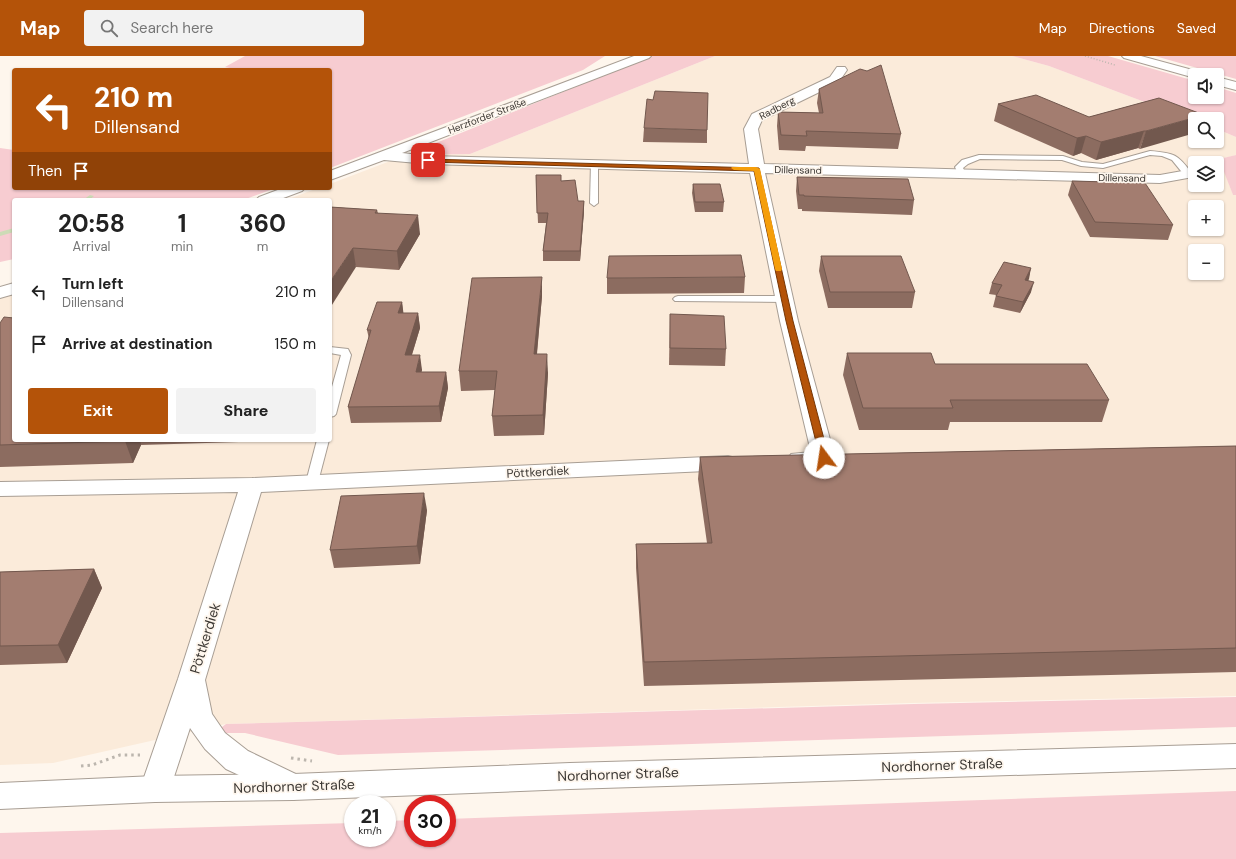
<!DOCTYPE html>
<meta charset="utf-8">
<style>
:root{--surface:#fff;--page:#f2f2f2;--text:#222;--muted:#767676;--accent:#b45309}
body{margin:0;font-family:"DM Sans",sans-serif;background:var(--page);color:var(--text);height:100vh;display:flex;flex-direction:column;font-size:15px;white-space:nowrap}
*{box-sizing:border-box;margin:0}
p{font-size:13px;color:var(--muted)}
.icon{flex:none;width:22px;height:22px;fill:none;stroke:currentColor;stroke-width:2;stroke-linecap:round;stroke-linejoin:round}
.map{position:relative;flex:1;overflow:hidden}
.side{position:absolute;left:12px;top:142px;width:320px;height:244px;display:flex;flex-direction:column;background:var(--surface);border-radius:4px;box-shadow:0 1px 3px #0004}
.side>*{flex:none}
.banner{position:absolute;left:12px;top:12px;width:320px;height:122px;border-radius:4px;box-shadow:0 1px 3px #0004;background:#b45309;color:#fff;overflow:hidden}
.fabs{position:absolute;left:1188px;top:12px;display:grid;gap:8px}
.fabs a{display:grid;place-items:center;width:36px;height:36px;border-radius:4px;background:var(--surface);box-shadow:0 1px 3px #0004;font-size:20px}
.speed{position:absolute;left:344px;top:739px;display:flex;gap:8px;font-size:20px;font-weight:700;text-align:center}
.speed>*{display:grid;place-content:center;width:52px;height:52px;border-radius:50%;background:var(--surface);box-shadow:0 1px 3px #0004;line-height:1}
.speed small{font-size:10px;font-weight:400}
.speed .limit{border:6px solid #d22;background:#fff;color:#111}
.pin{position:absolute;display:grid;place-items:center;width:34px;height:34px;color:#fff;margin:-17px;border-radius:8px;box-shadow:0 2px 6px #0006}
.me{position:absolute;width:44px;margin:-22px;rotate:346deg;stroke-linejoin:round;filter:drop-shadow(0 0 3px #0008)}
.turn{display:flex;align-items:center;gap:14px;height:84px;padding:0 16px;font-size:18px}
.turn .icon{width:52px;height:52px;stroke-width:2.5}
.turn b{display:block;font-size:28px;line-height:34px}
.then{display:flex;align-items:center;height:38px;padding:0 16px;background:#0003;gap:8px;font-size:15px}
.eta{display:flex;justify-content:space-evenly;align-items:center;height:68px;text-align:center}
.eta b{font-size:24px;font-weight:700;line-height:28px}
.button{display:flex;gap:8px;margin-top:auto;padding:8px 16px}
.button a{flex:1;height:46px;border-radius:4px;background:var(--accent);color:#fff;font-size:16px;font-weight:700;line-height:46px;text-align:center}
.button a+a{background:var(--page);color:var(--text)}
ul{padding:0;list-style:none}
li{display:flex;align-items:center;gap:12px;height:52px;padding:0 16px}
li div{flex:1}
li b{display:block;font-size:15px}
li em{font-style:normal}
header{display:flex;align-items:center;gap:24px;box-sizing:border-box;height:56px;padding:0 20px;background:var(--accent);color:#fff}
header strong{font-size:19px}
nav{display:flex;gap:22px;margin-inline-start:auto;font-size:14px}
.search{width:280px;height:36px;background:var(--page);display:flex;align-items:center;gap:10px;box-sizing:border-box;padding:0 14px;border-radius:4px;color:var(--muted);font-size:15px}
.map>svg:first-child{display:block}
.built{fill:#fbebda;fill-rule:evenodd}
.green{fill:#f7ccd1}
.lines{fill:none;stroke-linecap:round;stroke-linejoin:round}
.stream{fill:#cddbb6;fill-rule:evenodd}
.service-casing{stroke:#a89e94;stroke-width:2}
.minor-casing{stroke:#a89e94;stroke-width:2}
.secondary-casing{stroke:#a89e94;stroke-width:2}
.primary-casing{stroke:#a89e94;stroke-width:2}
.path-far1{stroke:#bcb6ae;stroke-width:1.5;stroke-dasharray:1 2;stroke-linecap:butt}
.path{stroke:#bcb6ae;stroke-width:3;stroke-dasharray:2.5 4;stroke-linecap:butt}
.service{fill:#fff;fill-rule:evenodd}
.minor{fill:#fff;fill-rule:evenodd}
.secondary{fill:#fff;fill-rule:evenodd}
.primary{fill:#fff;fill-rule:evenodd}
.wall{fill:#8c6c60}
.shaded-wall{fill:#72584e}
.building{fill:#a37d70;stroke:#72584e}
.route{fill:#b45309;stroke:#753606}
.slow{fill:#f59e0b}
.labels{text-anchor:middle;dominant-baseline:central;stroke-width:3.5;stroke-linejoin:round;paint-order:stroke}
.far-street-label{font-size:10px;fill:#3c3834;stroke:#fef6ed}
.street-label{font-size:12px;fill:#3c3834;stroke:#fef6ed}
.near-street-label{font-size:14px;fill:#3c3834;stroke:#fef6ed}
</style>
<header>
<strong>Map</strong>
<div class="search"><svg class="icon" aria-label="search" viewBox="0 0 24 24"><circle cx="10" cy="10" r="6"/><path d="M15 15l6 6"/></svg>Search here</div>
<nav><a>Map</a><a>Directions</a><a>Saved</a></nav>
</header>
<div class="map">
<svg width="1236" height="803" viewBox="0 0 1236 803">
<rect width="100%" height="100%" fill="#fef6ed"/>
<!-- built -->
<path class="built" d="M 715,0 L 1012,0 L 1049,10 L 1195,65 L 1195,85 L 1217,85 L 1217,73 L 1236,81 L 1236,99 L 1220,103 L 1233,139 L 1236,139 L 1236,640 L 911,647 L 226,668 L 53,707 L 0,709 L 0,243 L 14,238 L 14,384 L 330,384 L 330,144 L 286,144 L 318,132 L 330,132 L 330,128 L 406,99 L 470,98 ZM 1195,107 L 1217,107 L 1217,129 L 1195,129 ZM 1195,151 L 1217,151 L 1217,173 L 1195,173 ZM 1195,195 L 1217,195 L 1217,217 L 1195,217 Z"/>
<!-- green -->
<g class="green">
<path d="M 245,0 L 605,0 L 583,14 L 330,112 L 330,14 L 240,14 L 225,11 Z"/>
<path d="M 652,0 L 715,0 L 470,98 L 406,99 Z"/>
<path d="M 1012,0 L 1108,0 L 1195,25 L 1195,41 L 1217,41 L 1217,31 L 1236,37 L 1236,81 L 1217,73 L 1217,63 L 1195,63 L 1195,65 L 1049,10 Z"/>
<path d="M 1155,0 L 1236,0 L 1236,23 Z"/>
<path d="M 0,92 L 14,94 L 14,132 L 276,132 L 243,144 L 14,144 L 14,203 L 0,206 Z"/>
<path d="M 1236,99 L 1236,139 L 1233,139 L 1219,103 Z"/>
<path d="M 1236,641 L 1236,671 L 338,699 L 245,677 L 214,677 L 226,668 L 914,648 Z"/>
<path d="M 1236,735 L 1236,803 L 0,803 L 0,777 L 353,767 L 353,782 L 387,782 L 387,765 L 413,764 L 413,782 L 447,782 L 447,763 Z"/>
</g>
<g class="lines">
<!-- stream -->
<g class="stream">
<path d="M 90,139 L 94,140 L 89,144 L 83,144 Z"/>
<path d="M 14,172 L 14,176 L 0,180 L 0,176 Z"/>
</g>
<defs>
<g id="service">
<path d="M 1150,95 C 1174,97 1178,98 1192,118 L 1191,120 L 1185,120 L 1172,104 L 1162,100 L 1150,99 L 1103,112 L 1081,110 L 1062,104 L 980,103 L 968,108 L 963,112 L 966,118 L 962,120 L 959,120 L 955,111 L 962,104 L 979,99 L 1063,100 L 1082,106 L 1103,108 Z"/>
<path d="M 591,106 L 597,106 L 598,108 L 598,147 L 594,150 L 590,147 Z"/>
<path d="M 678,240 L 785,240 L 790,243 L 785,246 L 675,245 L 673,243 L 675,241 Z"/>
<path d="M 330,291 L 348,293 L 351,299 L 336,358 L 334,360 L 330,361 L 330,338 L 341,299 L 330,297 Z"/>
<path d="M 317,384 L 329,384 L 318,426 L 316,429 L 308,429 L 306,426 Z"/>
</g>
<g id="minor">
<path d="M 634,0 L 651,0 L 649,2 L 402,97 L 428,100 L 749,108 L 744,73 L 752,58 L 830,21 L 837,11 L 845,11 L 847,14 L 838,27 L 762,64 L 758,73 L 764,108 L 1160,119 L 1188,114 L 1193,115 L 1195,119 L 1193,121 L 1160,127 L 765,117 L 798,265 L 835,402 L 832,407 C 819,410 804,411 791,408 L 788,403 L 791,398 L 811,396 L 780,265 L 750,117 L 428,108 L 384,104 L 330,124 L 330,115 Z"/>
<path d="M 283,132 L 305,132 L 302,135 L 278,144 L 256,144 L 259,141 Z"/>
<path d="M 14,227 L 14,238 L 0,242 L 0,231 Z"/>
<path d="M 728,400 L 736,402 L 739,407 L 736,412 L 728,414 L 261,436 L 205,624 L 212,658 L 225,677 L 248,695 L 304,722 L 308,731 L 304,740 L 293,744 L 226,713 L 205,693 L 190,672 L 170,733 L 166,742 L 155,746 L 144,742 L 140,733 L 178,623 L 238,436 L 0,440 L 0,426 L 252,422 Z"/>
</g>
<path id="secondary" d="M 1236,688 L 1236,712 L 570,733 L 293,744 L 155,746 L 0,753 L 0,727 L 155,720 L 293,718 L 570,707 Z"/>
<g id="primary">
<path d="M 1122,0 L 1141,0 L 1200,16 L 1202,19 L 1195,19 L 1195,22 L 1124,2 Z"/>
<path d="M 1217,21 L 1236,26 L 1236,34 L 1217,29 Z"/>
</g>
</defs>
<!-- service casing -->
<use href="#service" class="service-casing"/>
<!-- minor casing -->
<use href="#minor" class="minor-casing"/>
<!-- secondary casing -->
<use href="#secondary" class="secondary-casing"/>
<!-- primary casing -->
<use href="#primary" class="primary-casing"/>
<!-- path-far1 -->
<path class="path-far1" d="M 1085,0 L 1115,9"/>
<!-- path -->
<g class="path">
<path d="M 291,702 L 312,705"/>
<path d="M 81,710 L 92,709 L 120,699 L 140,699"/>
</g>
<!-- service -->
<use href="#service" class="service"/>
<!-- minor -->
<use href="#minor" class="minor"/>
<!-- secondary -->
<use href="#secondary" class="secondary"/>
<!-- primary -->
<use href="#primary" class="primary"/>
</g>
<!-- wall -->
<g class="wall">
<path d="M 819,33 L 901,78 L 898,93 L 806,90 L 805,95 L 779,94 L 777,70 L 778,56 L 819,57 L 817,47 Z"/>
<path d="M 1159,42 L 1140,93 L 1138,92 L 1096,104 L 1081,97 L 1073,100 L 994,65 L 998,48 L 1089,61 Z"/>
<path d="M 644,72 L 707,74 L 707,87 L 643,86 Z"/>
<path d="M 536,119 L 561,125 L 578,145 L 584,145 L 584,155 L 580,205 L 543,205 L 543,195 L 546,167 L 538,167 Z"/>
<path d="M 797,121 L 914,144 L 912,159 L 802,155 L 802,153 L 798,153 L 796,135 Z"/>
<path d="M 1072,125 L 1173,169 L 1168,184 L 1090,181 L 1068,139 Z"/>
<path d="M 693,128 L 724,146 L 723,156 L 695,156 L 692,137 Z"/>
<path d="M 330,151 L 377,154 L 378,157 L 420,178 L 399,214 L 356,211 Z"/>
<path d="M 821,200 L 915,236 L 912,252 L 828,252 L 819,215 Z"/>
<path d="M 1031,212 L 1028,224 L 1031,236 L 1020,257 L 993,251 L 996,239 L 989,238 L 992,227 Z"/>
<path d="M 745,221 L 744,237 L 607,238 L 607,222 Z"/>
<path d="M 542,240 L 537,298 L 548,317 L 544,379 L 494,380 L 492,360 L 495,334 L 461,335 L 459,315 Z"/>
<path d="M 402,246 L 403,257 L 418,257 L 420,272 L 412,299 L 422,314 L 421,316 L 446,316 L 448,332 L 441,366 L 351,367 L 348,351 L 369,283 L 367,274 Z"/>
<path d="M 670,258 L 726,293 L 725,310 L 669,309 Z"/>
<path d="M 0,267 L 14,384 L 240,384 L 239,386 L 141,389 L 133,407 L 0,411 Z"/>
<path d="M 847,297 L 935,308 L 1109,344 L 1102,366 L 950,366 L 948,374 L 859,374 L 843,319 Z"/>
<path d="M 1236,390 L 1236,616 L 644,630 L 636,512 L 636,488 L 707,487 L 698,423 L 700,401 Z"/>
<path d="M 427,454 L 420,508 L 334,512 L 330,494 Z"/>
<path d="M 94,513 L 102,532 L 67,607 L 0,609 L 0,516 Z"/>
</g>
<!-- shaded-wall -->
<g class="shaded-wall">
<path d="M 1204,59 L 1203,63 L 1195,63 L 1195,77 L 1140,93 L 1146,75 Z"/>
<path d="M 1144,75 L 1138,92 L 1096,104 L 1101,86 Z"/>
<path d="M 1086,80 L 1081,97 L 1073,100 L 1077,82 Z"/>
<path d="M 584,145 L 584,155 L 580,205 L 580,195 Z"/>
<path d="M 418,159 L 420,178 L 399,214 L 397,195 Z"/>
<path d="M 353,192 L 356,211 L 330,252 L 330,226 Z"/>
<path d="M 1031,212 L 1029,223 L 1023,234 L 1025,224 Z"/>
<path d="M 542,221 L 542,240 L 535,317 L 534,298 Z"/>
<path d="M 1034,226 L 1031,236 L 1020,257 L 1023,246 Z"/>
<path d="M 402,246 L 404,261 L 398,257 Z"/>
<path d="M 418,257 L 420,272 L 407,314 L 405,299 Z"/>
<path d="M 547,298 L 548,317 L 544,379 L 543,359 Z"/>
<path d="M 420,299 L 422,314 L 418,332 L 416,316 Z"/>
<path d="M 446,316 L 448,332 L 441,366 L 439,350 Z"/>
<path d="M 126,384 L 140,384 L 141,389 L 133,407 L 125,385 Z"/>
<path d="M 424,437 L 427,454 L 420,508 L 417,490 Z"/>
<path d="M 94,513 L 102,532 L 67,607 L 58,589 Z"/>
</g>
<!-- building -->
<g class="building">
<path d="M 881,9 L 901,78 L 806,75 L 807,80 L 781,79 L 778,56 L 823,57 L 819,33 L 860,13 L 867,15 Z"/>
<path d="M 655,35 L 708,37 L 707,74 L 644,72 L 647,43 L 653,44 Z"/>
<path d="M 1036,39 L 1089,61 L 1159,42 L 1204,59 L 1146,75 L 1144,75 L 1101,86 L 1086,80 L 1077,82 L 998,48 Z"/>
<path d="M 536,119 L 561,119 L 561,125 L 575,124 L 578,145 L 584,145 L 580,195 L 543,195 L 548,157 L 537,157 Z"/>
<path d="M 797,121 L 908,123 L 914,144 L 804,140 L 804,139 L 799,139 Z"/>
<path d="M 1072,125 L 1145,127 L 1173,169 L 1095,166 Z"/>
<path d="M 693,128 L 720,128 L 724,146 L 695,146 Z"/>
<path d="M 330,151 L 377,154 L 375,157 L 418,159 L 397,195 L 353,192 L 330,226 Z"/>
<path d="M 741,199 L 745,221 L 607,222 L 609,200 Z"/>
<path d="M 821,200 L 901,200 L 915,236 L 830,236 Z"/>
<path d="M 1004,206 L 1031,212 L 1025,224 L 1034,226 L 1023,246 L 996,240 L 1002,229 L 992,227 Z"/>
<path d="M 542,221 L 534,298 L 547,298 L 543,359 L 492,360 L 497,315 L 459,315 L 472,222 Z"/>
<path d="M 377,246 L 402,246 L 398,257 L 418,257 L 405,299 L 420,299 L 416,316 L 446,316 L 439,350 L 348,351 L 371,274 L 367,274 Z"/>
<path d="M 670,258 L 724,260 L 726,293 L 670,292 Z"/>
<path d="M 4,261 L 14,262 L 14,384 L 126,384 L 125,385 L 0,389 L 0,267 Z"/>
<path d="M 847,297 L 931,297 L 935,308 L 1087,308 L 1109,344 L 950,344 L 953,352 L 863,352 Z"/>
<path d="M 1236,390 L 1236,592 L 644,606 L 636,488 L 712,487 L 700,401 Z"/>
<path d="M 424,437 L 417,490 L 330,494 L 341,440 Z"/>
<path d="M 94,513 L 58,589 L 0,590 L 0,516 Z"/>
</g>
<!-- route -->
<path class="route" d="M 426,103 L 759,112 L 793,265 L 829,402 L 827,404 L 824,405 L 820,402 L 786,265 L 754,115 L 428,106 L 425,104 Z"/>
<!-- slow -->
<path class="slow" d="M 732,111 L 756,111 L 760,113 L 782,213 L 781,215 L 776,215 L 775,213 L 754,115 L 734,114 L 731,112 Z"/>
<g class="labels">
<!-- far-street labels -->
<g class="far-street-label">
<text transform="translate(777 52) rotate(-27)">Radberg</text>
<text transform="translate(487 60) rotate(-21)">Herzforder Straße</text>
<text transform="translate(798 114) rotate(1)">Dillensand</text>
<text transform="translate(1122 122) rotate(1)">Dillensand</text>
</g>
<!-- street labels -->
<g class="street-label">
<text transform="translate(538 416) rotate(-3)">Pöttkerdiek</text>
</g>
<!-- near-street labels -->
<g class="near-street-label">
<text transform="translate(205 582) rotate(-73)">Pöttkerdiek</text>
<text transform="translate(942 709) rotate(-2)">Nordhorner Straße</text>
<text transform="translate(618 718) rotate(-2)">Nordhorner Straße</text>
<text transform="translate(294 730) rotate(-2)">Nordhorner Straße</text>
</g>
</g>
</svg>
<div class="fabs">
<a><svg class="icon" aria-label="sound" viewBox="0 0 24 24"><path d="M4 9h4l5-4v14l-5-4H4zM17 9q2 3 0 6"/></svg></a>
<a><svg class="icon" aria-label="search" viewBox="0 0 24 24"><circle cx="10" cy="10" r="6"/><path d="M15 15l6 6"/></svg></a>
<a><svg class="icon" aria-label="layers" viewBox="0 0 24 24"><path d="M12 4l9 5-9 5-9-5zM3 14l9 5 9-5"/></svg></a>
<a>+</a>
<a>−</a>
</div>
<div class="speed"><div>21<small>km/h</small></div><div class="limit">30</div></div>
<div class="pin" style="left:428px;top:104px;background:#d93025"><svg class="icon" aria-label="arrive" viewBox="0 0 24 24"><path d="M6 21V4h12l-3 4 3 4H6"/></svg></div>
<svg class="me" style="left:824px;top:402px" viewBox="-20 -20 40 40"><circle r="19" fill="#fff"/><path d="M0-13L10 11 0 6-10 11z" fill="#b45309"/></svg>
<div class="banner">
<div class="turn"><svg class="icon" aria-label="left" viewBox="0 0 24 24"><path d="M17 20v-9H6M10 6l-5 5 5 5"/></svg><div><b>210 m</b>Dillensand</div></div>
<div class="then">Then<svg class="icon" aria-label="arrive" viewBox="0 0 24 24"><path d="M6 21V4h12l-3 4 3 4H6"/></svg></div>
</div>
<section class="side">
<div class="eta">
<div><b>20:58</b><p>Arrival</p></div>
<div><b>1</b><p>min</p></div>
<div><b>360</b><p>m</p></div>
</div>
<ul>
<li><svg class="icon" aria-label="left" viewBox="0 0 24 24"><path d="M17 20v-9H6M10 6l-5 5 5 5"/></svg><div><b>Turn left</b><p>Dillensand</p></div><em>210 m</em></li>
<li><svg class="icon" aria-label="arrive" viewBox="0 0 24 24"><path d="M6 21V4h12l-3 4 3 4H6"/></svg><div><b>Arrive at destination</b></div><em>150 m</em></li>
</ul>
<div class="button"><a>Exit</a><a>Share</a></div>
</section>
</div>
